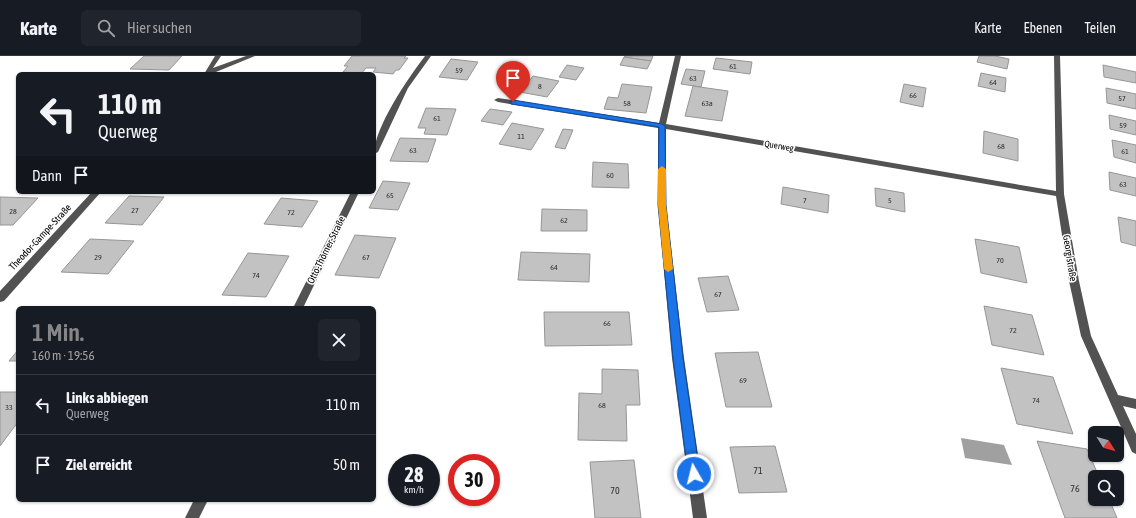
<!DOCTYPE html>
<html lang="de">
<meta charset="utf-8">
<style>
:root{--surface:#171b24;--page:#20242c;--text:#f1f3f6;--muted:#9ea1a6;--line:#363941;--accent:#858687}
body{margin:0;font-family:"Asap Condensed",sans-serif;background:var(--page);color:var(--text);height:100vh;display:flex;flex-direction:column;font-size:15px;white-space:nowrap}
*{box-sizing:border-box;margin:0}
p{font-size:13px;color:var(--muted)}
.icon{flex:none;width:22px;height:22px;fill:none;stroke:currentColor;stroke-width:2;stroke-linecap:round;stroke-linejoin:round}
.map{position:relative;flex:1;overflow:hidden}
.details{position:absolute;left:16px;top:250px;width:360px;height:196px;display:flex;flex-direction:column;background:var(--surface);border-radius:6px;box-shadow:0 1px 3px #0004}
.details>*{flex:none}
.hud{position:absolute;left:16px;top:16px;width:360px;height:122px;border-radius:6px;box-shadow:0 1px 3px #0004;background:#171b24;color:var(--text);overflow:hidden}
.needle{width:26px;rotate:127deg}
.controls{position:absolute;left:1088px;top:370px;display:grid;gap:8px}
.controls a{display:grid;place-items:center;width:36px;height:36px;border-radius:6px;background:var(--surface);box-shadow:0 1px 3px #0004;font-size:20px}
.speed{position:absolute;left:388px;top:398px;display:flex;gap:8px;font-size:20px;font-weight:700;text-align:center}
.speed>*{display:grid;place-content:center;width:52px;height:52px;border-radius:50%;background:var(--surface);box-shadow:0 1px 3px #0004;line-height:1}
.speed small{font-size:10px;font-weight:400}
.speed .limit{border:6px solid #d22;background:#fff;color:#111}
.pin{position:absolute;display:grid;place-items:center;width:34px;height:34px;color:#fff;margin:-41px -17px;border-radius:50% 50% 50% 0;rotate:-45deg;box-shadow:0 0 4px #0007}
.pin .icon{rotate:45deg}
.me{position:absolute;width:44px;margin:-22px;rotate:352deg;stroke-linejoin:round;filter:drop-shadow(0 0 3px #0008)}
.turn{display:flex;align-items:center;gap:14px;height:84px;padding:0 16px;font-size:18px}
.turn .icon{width:52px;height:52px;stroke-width:2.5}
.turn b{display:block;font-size:28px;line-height:34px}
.then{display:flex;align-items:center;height:38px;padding:0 16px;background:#0003;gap:8px;font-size:15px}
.round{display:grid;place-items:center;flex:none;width:42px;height:42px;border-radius:6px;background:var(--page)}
.summary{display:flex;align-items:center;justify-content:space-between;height:68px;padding:0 16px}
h1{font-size:24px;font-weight:600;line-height:30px;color:var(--accent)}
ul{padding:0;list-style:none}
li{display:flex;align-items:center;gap:12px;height:60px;padding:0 16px;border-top:1px solid var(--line)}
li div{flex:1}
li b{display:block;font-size:15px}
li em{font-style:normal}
header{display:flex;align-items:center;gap:24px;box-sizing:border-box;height:56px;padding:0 20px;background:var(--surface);border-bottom:1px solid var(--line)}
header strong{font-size:19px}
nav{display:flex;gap:22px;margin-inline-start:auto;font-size:14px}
.search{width:280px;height:36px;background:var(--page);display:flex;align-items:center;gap:10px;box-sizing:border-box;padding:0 14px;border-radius:6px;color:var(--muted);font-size:15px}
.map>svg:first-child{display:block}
.water{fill:#a0a0a0}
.building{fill:#c2c2c2;stroke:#969696}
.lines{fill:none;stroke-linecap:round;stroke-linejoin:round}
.minor{fill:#525252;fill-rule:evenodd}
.route{fill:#1a73e8;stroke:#114b97}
.slow{fill:#f59e0b}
.labels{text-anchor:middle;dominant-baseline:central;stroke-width:3;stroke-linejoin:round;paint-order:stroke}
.number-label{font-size:8px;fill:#303030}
.far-street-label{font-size:9px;fill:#000;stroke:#fff}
.street-label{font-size:10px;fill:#000;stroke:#fff}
.near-number-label{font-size:10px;fill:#303030}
</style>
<header>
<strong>Karte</strong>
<div class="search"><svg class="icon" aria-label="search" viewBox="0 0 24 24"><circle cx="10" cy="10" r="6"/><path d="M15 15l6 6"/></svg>Hier suchen</div>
<nav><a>Karte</a><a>Ebenen</a><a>Teilen</a></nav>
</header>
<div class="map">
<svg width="1136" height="462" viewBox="0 0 1136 462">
<rect width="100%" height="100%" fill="#fff"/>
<!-- water -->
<path class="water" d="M 961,382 L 1004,389 L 1012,409 L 965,402 Z"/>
<!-- building -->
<g class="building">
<path d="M 144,0 L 182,0 L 169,14 L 130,13 Z"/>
<path d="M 352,0 L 406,0 L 404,2 L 408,2 L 399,14 L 396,14 L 393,18 L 373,16 L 376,12 L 366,12 L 361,18 L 343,16 L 348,10 L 344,10 Z"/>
<path d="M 625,0 L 653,0 L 651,5 L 624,1 Z"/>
<path d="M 979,0 L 995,0 L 1009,3 L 1007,13 L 977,6 Z"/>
<path d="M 624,1 L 651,5 L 647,13 L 620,9 Z"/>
<path d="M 716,2 L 752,6 L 750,18 L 713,13 Z"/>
<path d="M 451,3 L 478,6 L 467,24 L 439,21 Z"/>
<path d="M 567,9 L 584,12 L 576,24 L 559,21 Z"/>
<path d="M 1103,9 L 1136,16 L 1136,27 L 1104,21 Z"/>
<path d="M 686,13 L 705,15 L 701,31 L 681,28 Z"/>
<path d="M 981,17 L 1006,22 L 1005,36 L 978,30 Z"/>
<path d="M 533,20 L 559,25 L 547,41 L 520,36 Z"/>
<path d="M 622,28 L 652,31 L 646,57 L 604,53 L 608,41 L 618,42 Z"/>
<path d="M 904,28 L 926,32 L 923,51 L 900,46 Z"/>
<path d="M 693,30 L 728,35 L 722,65 L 685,60 Z"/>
<path d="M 1106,32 L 1136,38 L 1136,53 L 1107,47 Z"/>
<path d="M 426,52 L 456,53 L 447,79 L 424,78 L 426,72 L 418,72 Z"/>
<path d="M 490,53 L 512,56 L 503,69 L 481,65 Z"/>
<path d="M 1109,59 L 1136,65 L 1136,79 L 1110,73 Z"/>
<path d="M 512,67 L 544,73 L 531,94 L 499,88 Z"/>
<path d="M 563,73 L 573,74 L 565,93 L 555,91 Z"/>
<path d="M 984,75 L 1018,83 L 1018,105 L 983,97 Z"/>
<path d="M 400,82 L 436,83 L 428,106 L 390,105 Z"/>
<path d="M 1112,84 L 1136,89 L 1136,107 L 1114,101 Z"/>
<path d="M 593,106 L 628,108 L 629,132 L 592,131 Z"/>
<path d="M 1109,116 L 1136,122 L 1136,140 L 1110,134 Z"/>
<path d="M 383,125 L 410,127 L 398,154 L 369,152 Z"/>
<path d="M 783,131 L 829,139 L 828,157 L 781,148 Z"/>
<path d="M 875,132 L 904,137 L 905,156 L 876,150 Z"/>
<path d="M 129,140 L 164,141 L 142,169 L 105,167 Z"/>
<path d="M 0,141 L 38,142 L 13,169 L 0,169 Z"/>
<path d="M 281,142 L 318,145 L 302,171 L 264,168 Z"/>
<path d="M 542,153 L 587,154 L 587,175 L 541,175 Z"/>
<path d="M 1118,161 L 1136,165 L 1136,190 L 1121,186 Z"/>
<path d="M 355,179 L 396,182 L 379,222 L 335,219 Z"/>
<path d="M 90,183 L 134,185 L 108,218 L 61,216 Z"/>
<path d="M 975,183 L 1019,191 L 1027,227 L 981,217 Z"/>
<path d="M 521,196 L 590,198 L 589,226 L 518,224 Z"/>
<path d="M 248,197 L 289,200 L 266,241 L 222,239 Z"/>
<path d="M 728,220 L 739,254 L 707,256 L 698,222 Z"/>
<path d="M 984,250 L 1032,259 L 1044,299 L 992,289 Z"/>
<path d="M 544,256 L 629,256 L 632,289 L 545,290 Z"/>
<path d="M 18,294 L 18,305 L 9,305 Z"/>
<path d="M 758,296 L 772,351 L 726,351 L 715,297 Z"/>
<path d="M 1001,312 L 1053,321 L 1073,378 L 1017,368 Z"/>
<path d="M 602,313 L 638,314 L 640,349 L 626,349 L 627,385 L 578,384 L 579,337 L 602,338 Z"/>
<path d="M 0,336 L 18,336 L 18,366 L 0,390 Z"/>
<path d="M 1037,385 L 1087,393 L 1099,421 L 1095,421 L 1095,443 L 1109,443 L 1117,462 L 1065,462 Z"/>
<path d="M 775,390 L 787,436 L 739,437 L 730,391 Z"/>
<path d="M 634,404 L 641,462 L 595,462 L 590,406 Z"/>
</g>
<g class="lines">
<!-- minor -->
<g class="minor">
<path d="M 215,0 L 221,0 L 213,12 L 246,0 L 255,0 L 211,18 L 204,18 Z"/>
<path d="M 425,0 L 431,0 L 408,32 L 378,96 L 374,98 C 374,72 408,22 425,0 Z"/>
<path d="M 675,0 L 681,0 L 666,68 L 1056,135 L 1054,0 L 1060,0 L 1064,138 L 1079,225 L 1091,280 L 1118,339 L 1136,343 L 1136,353 L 1123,350 L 1136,378 L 1136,398 L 1132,396 L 1081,280 L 1069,225 L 1056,140 L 666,73 L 666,149 L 684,302 L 707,462 L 693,462 L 672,302 L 658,149 L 658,72 L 498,46 L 494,44 L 498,42 L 659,67 Z"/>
<path d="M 92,136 L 101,136 L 4,245 L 0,246 L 0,235 Z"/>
<path d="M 351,136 L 359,136 L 303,252 L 293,252 Z"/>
<path d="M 194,444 L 208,444 L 199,462 L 185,462 Z"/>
</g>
</g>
<!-- route -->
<path class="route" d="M 513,44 L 662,68 L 665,70 L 666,149 L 683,302 L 700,418 L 698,422 L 694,424 L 690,422 L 688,418 L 673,302 L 658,149 L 659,71 L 511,48 L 511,45 Z"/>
<!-- slow -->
<path class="slow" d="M 662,110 L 666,113 L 666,149 L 673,213 L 668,216 L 664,213 L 658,149 L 658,113 Z"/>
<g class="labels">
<!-- number labels -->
<g class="number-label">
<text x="733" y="10">61</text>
<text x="459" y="14">59</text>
<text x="693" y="22">63</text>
<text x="993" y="26">64</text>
<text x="540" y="30">8</text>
<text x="913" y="39">66</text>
<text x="1122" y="42">57</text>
<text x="627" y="47">58</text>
<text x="707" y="47">63a</text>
<text x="437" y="62">61</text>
<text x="1123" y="69">59</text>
<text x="521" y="80">11</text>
<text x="1001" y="90">68</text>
<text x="413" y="94">63</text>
<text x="1125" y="95">61</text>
<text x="610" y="119">60</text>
<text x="1123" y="128">63</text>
<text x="390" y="139">65</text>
<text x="805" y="144">7</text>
<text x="890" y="144">5</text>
<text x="135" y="154">27</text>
<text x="13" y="155">28</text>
<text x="291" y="156">72</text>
<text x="564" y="164">62</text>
<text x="98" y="201">29</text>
<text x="366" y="201">67</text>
<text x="1000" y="204">70</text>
<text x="554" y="211">64</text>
<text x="256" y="219">74</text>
<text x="718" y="238">67</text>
<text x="607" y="267">66</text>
<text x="1013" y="274">72</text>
<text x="743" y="324">69</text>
<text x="1036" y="344">74</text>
<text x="602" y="349">68</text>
<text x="9" y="351">33</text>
</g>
<!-- far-street labels -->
<g class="far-street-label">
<text transform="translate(779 90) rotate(10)">Querweg</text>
</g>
<!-- street labels -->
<g class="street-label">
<text transform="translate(40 181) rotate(-47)">Theodor-Gampe-Straße</text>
<text transform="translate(326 194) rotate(-64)">Otto-Thörner-Straße</text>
<text transform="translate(1070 202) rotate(81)">Georgistraße</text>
</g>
<!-- near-number labels -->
<g class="near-number-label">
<text x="758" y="414">71</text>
<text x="1075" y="432">76</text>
<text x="615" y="434">70</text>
</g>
</g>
</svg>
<div class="controls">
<a><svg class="needle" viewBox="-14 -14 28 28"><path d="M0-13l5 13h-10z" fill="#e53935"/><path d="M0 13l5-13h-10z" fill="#9ea1a6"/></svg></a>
<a><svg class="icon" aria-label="search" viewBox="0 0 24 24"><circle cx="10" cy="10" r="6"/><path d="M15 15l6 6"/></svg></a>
</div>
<div class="speed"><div>28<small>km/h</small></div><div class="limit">30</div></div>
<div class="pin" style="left:513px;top:46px;background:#d93025"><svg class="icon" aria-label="arrive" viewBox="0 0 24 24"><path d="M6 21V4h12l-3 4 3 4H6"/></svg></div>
<svg class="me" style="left:694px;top:418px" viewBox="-20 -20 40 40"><circle r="17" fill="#1a73e8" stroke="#fff" stroke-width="3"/><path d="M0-11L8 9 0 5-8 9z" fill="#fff"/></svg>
<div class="hud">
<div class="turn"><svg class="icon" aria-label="left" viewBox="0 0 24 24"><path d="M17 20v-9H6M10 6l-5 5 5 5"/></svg><div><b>110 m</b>Querweg</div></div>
<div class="then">Dann<svg class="icon" aria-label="arrive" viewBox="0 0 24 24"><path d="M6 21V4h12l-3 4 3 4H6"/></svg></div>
</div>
<section class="details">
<div class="summary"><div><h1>1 Min.</h1><p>160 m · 19:56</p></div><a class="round"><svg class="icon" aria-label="close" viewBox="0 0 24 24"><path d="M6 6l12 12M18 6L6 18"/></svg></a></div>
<ul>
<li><svg class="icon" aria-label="left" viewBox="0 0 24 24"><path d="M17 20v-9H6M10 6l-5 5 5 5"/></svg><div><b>Links abbiegen</b><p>Querweg</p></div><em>110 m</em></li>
<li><svg class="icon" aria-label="arrive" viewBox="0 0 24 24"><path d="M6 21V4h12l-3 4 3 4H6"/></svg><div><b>Ziel erreicht</b></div><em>50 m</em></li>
</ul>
</section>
</div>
